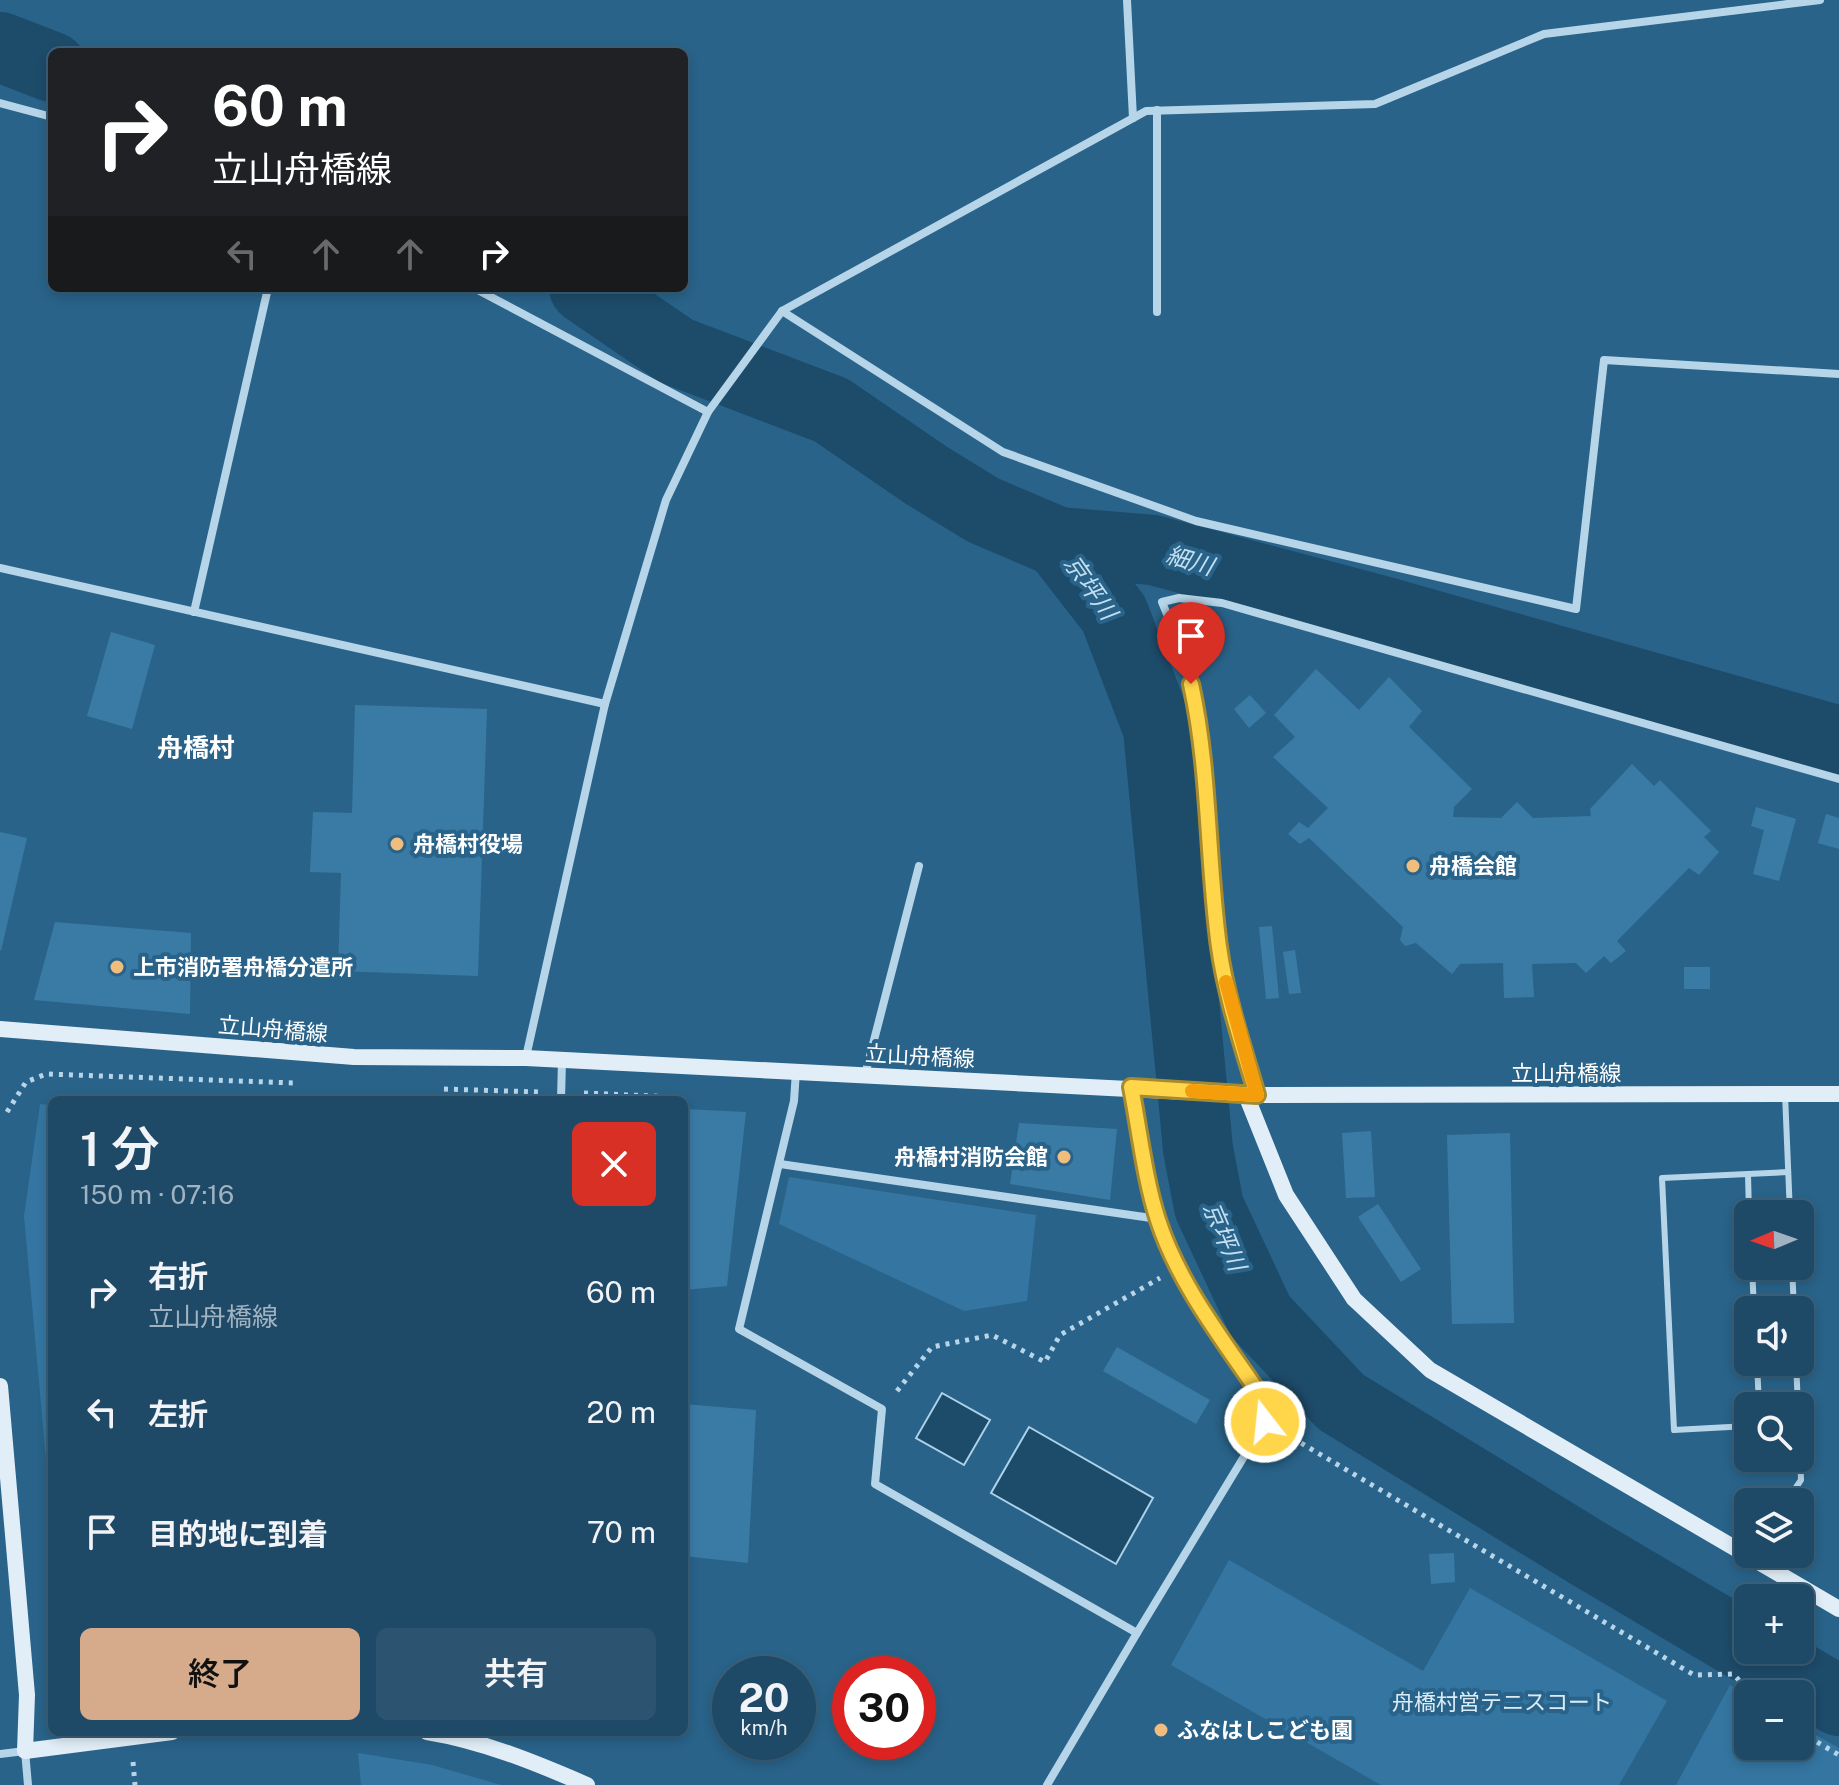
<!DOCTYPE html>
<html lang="ja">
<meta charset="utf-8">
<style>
:root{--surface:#1f4a67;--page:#2c5470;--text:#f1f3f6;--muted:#a1b3c0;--line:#3c627b;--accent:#d6ab8b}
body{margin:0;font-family:"Public Sans","Noto Sans JP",sans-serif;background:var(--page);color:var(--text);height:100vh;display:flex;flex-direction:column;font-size:30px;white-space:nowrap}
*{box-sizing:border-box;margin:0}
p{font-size:26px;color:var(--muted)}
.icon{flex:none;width:44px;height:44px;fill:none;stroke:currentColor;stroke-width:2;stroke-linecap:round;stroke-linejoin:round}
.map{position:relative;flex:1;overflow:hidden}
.drawer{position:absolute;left:48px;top:1096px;width:640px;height:640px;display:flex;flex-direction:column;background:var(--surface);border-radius:12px;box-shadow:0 4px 12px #0003,0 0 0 2px var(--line)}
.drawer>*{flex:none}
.banner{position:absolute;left:48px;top:48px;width:640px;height:244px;border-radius:12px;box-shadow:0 4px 12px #0003,0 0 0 2px var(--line);background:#202124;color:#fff;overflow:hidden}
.needle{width:52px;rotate:268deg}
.controls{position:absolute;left:1734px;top:1200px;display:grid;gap:16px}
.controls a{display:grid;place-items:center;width:80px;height:80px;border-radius:12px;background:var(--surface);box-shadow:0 4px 12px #0003,0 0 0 2px var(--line);font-size:40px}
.speed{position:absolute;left:712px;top:1656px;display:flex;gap:16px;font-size:40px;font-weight:700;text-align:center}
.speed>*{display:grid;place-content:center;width:104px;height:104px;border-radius:50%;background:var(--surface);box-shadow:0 4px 12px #0003,0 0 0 2px var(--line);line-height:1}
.speed small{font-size:20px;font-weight:400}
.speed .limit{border:12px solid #d22;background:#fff;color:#111}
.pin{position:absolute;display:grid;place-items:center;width:68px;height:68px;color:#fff;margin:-82px -34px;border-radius:50% 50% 50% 0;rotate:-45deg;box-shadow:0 0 8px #0007}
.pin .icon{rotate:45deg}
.me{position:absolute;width:88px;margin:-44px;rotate:344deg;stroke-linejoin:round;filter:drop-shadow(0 0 6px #0008)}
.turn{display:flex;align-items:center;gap:28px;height:168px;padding:0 32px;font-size:36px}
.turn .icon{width:104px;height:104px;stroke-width:2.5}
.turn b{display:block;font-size:56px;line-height:68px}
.lanes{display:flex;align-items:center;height:76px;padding:0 32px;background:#0003;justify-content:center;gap:40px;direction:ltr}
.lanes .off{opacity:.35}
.round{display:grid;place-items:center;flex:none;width:84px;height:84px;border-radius:12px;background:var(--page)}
.overview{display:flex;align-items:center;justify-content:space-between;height:136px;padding:0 32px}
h1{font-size:48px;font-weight:600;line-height:60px}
.cta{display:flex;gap:16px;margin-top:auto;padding:16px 32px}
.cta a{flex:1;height:92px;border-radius:12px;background:var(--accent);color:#111;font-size:32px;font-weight:600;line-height:92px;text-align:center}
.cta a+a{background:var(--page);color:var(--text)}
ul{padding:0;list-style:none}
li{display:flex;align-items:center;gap:24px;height:120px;padding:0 32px}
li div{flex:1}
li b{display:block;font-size:30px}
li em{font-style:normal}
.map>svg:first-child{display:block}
.green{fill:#3476a1}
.water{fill:#1d4b6a;stroke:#acd2e9;stroke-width:2}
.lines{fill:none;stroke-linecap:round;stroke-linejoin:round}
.river{stroke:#1d4b6a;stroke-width:70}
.building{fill:#3a7ba6}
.path{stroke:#b7d5e9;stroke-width:5;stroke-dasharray:4 6;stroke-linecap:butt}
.lane{stroke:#b7d5e9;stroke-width:6}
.street{stroke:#b7d5e9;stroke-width:8}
.secondary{stroke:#e1eef8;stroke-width:16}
.route-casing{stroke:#a68a30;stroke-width:20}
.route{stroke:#ffd54a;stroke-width:14}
.slow{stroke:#f59e0b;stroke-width:14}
.poi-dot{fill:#f0bd7e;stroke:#296389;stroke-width:3}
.labels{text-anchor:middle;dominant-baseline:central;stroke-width:8;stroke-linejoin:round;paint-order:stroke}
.poi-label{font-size:22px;font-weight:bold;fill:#fff;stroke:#296389;text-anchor:start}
.street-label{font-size:22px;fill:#fff;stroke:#296389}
.park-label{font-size:22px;fill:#dbecf7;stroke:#296389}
.water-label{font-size:24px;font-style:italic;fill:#c3dff0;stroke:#296389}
.quarter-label{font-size:26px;font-weight:bold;fill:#fff;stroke:#296389}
</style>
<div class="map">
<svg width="1839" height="1785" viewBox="0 0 1839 1785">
<rect width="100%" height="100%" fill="#296389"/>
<!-- green -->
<g class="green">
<path d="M 40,1104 L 52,1105 L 52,1526 L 24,1216 Z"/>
<path d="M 789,1177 L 1036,1215 L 1027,1301 L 964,1311 L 779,1224 Z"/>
<path d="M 1229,1560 L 1423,1671 L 1470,1588 L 1667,1701 L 1619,1785 L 1381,1785 L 1171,1665 Z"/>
<path d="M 1730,1685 L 1748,1696 L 1748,1746 L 1800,1746 L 1800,1726 L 1839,1748 L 1839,1785 L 1676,1785 Z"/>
<path d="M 358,1753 L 432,1765 L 501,1785 L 361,1785 Z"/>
</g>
<!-- water -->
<g class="water">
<path d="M 942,1393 L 990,1420 L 964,1465 L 916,1438 Z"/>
<path d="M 1029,1427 L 1153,1498 L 1116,1564 L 991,1493 Z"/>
</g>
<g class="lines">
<!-- river -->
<g class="river">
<path d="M 0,47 L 52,67"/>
<path d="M 584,288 L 676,351 L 831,410 L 926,475 L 983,510 L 1058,542 L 1153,550 L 1386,612 L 1839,741"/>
<path d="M 1058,542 L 1114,614 L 1158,729 L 1198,1149 L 1209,1207 L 1260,1316 L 1341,1402 L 1589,1554 L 1748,1648"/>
<path d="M 1752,1650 L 1839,1701"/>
</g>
</g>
<!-- building -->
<g class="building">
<path d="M 111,632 L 155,645 L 132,729 L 87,716 Z"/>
<path d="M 1316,669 L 1359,710 L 1389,677 L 1422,711 L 1409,727 L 1472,789 L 1454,807 L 1453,817 L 1501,818 L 1517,802 L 1533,818 L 1591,816 L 1590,809 L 1632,764 L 1654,786 L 1660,780 L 1711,831 L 1704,837 L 1719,852 L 1699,875 L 1689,868 L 1617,941 L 1626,951 L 1611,963 L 1604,956 L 1586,973 L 1576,963 L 1532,964 L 1534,997 L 1504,998 L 1503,963 L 1460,964 L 1452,974 L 1416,943 L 1405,946 L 1400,940 L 1403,927 L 1309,838 L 1300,844 L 1288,834 L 1299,822 L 1308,828 L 1328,808 L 1273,757 L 1295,737 L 1274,715 Z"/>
<path d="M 1250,695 L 1266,713 L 1249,728 L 1234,709 Z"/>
<path d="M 355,705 L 487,709 L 478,976 L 338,971 L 341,873 L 310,872 L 313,812 L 352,813 Z"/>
<path d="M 1756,807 L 1796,819 L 1779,881 L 1753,874 L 1764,830 L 1751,826 Z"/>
<path d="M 1826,814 L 1839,818 L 1839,849 L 1818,843 Z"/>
<path d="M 0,832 L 27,838 L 1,951 L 0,950 Z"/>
<path d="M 55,922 L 191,933 L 190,1014 L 34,1000 Z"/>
<path d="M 1272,926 L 1279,998 L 1266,999 L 1259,927 Z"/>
<path d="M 1295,950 L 1301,993 L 1289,994 L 1283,952 Z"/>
<rect x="1684" y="967" width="26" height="22"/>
<path d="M 684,1109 L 746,1112 L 727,1286 L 684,1290 Z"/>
<path d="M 1019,1123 L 1117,1129 L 1110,1200 L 1010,1184 Z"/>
<path d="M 1371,1131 L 1375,1197 L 1346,1198 L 1342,1133 Z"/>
<path d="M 1510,1133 L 1514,1323 L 1452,1324 L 1447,1135 Z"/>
<path d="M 1378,1204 L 1421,1269 L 1401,1282 L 1358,1217 Z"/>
<path d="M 1117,1347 L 1210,1400 L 1196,1424 L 1103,1371 Z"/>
<path d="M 684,1404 L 756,1410 L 748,1563 L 684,1556 Z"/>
<path d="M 1454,1553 L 1455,1582 L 1431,1584 L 1429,1554 Z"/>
</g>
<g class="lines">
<!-- path -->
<g class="path">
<path d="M 444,1089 L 538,1092"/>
<path d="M 584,1093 L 677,1097"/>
<path d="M 7,1112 L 26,1082 L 46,1074 L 294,1083"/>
<path d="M 897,1391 L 932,1347 L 992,1335 L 1045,1362 L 1060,1335 L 1160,1278"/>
<path d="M 1284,1433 L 1694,1675 L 1733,1674 L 1752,1694"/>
<path d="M 1800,1732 L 1839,1755"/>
<path d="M 133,1762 L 135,1785"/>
</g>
<!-- lane -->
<g class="lane">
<path d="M 1785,1094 L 1790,1214"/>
<path d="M 1748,1174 L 1749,1214"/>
<path d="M 1752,1266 L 1754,1310"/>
<path d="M 1792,1266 L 1794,1310"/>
<path d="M 1757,1362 L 1759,1406"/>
<path d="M 1796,1362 L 1798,1406"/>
<path d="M 1748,1426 L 1674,1430 L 1662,1178 L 1788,1172"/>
<path d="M 1786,1502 L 1801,1480 L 1800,1452"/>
</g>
<!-- street -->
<g class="street">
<path d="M 1127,0 L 1133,118"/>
<path d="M 0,103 L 52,117"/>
<path d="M 1157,110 L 1157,312"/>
<path d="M 474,288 L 708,412"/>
<path d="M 782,311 L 1003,452 L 1196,521 L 1576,609 L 1604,360 L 1839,374"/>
<path d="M 0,568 L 605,704"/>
<path d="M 194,612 L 268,288"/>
<path d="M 526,1057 L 605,704 L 666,500 L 708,412 L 782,311 L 1146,111 L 1375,104 L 1544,34 L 1820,0"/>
<path d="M 796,1071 L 794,1101 L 739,1329 L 882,1409 L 875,1484 L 1137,1633 L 1265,1422 L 1267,1405 L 1204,1312 L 1178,1268 L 1158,1219 L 1131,1089"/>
<path d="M 865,1075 L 919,866"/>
<path d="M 1257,1095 L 1233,1012 L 1219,947 L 1196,710 L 1185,658 L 1162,602 L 1179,598 L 1222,603 L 1839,779"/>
<path d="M 561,1100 L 562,1060"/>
<path d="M 780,1164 L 1158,1219"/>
<path d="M 0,1754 L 25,1751 L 28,1785"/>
<path d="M 1047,1785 L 1137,1633"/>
</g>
<!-- secondary -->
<g class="secondary">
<path d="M 0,1029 L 354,1057 L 526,1058 L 1246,1095 L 1839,1094"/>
<path d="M 1246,1095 L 1286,1195 L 1354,1299 L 1430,1370 L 1839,1609"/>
<path d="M 0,1386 L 27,1695 L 25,1751 L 172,1732"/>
<path d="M 427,1732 C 483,1741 536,1763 587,1785"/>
</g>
</g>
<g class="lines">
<defs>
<path id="route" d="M 1191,684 C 1210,770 1207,859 1219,947 C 1226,997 1243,1047 1257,1095 L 1131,1087 C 1139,1128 1145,1181 1158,1220 C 1180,1288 1228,1346 1267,1405 L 1265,1422"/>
</defs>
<!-- route casing -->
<use href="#route" class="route-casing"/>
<!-- route -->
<use href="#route" class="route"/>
<!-- slow -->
<path class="slow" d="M 1192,1091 L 1257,1095 L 1226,982"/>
</g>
<!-- markers -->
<g class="poi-dot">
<circle cx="397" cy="844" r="8"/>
<circle cx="1413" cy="866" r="8"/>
<circle cx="117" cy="967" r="8"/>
<circle cx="1064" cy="1157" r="8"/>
<circle cx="1161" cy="1730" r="8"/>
</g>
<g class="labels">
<!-- poi labels -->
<g class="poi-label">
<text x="413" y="844">舟橋村役場</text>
<text x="1429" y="866">舟橋会館</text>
<text x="133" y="967">上市消防署舟橋分遣所</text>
<text x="1048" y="1157" text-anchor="end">舟橋村消防会館</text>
<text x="1177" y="1730">ふなはしこども園</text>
</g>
<!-- street labels -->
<g class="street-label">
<text transform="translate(273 1029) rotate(5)">立山舟橋線</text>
<text transform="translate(920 1056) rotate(3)">立山舟橋線</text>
<text x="1566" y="1073">立山舟橋線</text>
</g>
<!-- park labels -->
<g class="park-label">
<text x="1502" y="1702">舟橋村営テニスコート</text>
</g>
<!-- water labels -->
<g class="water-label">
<text transform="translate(1190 560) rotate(16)">細川</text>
<text transform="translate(1091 587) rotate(55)">京坪川</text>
<text transform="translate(1225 1236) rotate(67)">京坪川</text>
</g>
<!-- quarter labels -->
<g class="quarter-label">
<text x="196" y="747">舟橋村</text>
</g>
</g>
</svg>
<div class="controls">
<a><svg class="needle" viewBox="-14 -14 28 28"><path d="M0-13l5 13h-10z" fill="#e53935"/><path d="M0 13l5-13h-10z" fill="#a1b3c0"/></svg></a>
<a><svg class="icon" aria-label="sound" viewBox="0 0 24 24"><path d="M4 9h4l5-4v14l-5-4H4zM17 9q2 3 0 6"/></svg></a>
<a><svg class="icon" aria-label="search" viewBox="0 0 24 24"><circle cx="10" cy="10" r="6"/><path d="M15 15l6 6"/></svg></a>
<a><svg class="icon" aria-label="layers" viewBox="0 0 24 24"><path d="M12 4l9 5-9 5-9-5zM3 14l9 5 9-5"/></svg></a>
<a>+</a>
<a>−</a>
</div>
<div class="speed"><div>20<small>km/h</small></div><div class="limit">30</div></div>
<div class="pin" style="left:1191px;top:684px;background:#d93025"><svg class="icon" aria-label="arrive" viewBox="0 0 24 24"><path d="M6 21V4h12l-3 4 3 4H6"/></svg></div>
<svg class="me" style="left:1265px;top:1422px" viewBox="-20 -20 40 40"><circle r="17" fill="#ffd54a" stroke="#fff" stroke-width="3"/><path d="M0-11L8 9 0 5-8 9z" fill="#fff"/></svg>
<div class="banner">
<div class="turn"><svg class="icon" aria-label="right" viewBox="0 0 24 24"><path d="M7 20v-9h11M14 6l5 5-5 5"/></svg><div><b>60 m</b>立山舟橋線</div></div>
<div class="lanes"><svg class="icon off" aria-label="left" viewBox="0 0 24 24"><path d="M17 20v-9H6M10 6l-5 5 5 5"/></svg><svg class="icon off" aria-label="ahead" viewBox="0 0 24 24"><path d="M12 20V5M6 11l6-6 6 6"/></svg><svg class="icon off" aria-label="ahead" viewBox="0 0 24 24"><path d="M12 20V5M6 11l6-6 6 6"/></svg><svg class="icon" aria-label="right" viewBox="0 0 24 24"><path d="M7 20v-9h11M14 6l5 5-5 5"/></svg></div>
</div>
<section class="drawer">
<div class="overview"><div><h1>1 分</h1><p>150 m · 07:16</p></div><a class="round" style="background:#d93025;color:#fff"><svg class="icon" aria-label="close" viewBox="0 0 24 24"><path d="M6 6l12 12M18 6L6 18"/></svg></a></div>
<ul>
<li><svg class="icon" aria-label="right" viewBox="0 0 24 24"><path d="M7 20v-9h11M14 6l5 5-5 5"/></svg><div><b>右折</b><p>立山舟橋線</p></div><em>60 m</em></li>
<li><svg class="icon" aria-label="left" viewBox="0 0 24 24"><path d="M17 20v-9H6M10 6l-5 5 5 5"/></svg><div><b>左折</b></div><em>20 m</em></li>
<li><svg class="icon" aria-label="arrive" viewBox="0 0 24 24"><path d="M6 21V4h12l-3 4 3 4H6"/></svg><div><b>目的地に到着</b></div><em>70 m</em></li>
</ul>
<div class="cta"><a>終了</a><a>共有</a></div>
</section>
</div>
